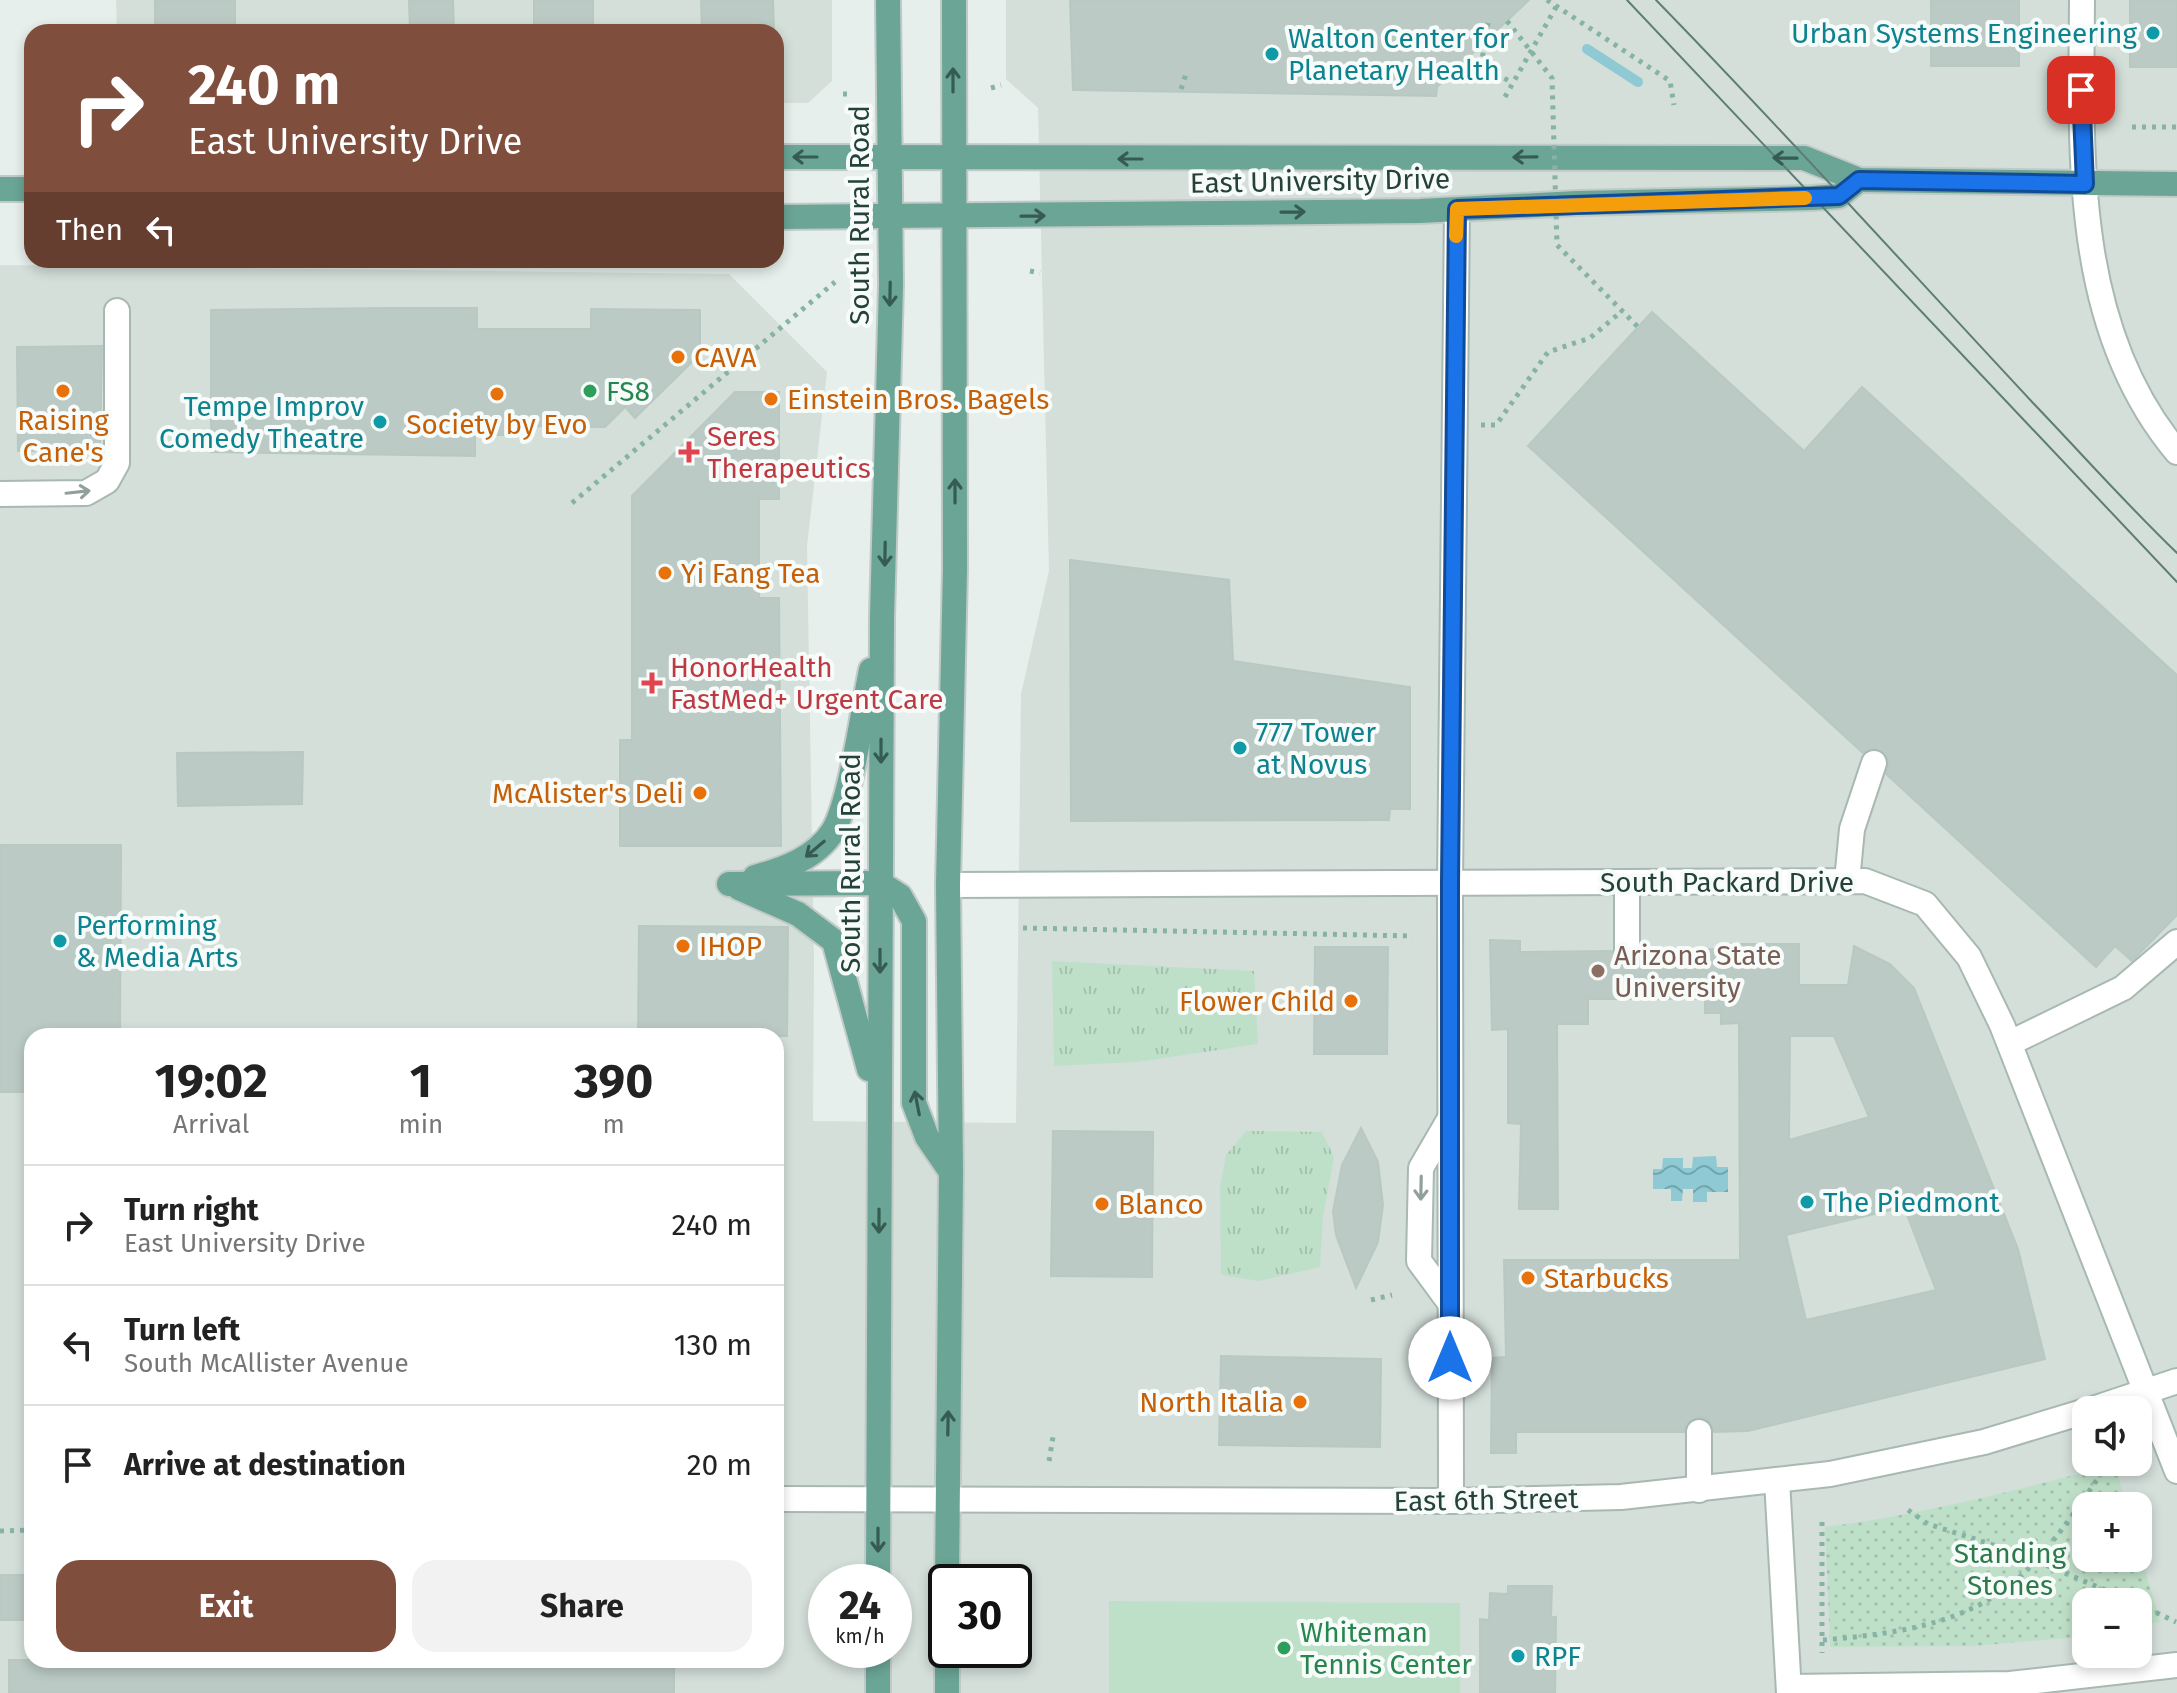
<!DOCTYPE html>
<meta charset="utf-8">
<style>
:root{--surface:#fff;--page:#f2f2f2;--text:#222;--muted:#767676;--line:#e0e0e0;--accent:#804e3d}
body{margin:0;font-family:"Fira Sans",sans-serif;background:var(--page);color:var(--text);height:100vh;display:flex;flex-direction:column;font-size:30px;white-space:nowrap}
*{box-sizing:border-box;margin:0}
p{font-size:26px;color:var(--muted)}
.icon{flex:none;width:44px;height:44px;fill:none;stroke:currentColor;stroke-width:2;stroke-linecap:round;stroke-linejoin:round}
.map{position:relative;flex:1;overflow:hidden}
.side{position:absolute;left:24px;top:1028px;width:760px;height:640px;display:flex;flex-direction:column;background:var(--surface);border-radius:24px;box-shadow:0 4px 12px #0003}
.side>*{flex:none}
.top-card{position:absolute;left:24px;top:24px;width:760px;height:244px;border-radius:24px;box-shadow:0 4px 12px #0003;background:#804e3d;color:#fff;overflow:hidden}
.fabs{position:absolute;left:2072px;top:1396px;display:grid;gap:16px}
.fabs a{display:grid;place-items:center;width:80px;height:80px;border-radius:16px;background:var(--surface);box-shadow:0 4px 12px #0003;font-size:40px}
.speed{position:absolute;left:808px;top:1564px;display:flex;gap:16px;font-size:40px;font-weight:700;text-align:center}
.speed>*{display:grid;place-content:center;width:104px;height:104px;border-radius:50%;background:var(--surface);box-shadow:0 4px 12px #0003;line-height:1}
.speed small{font-size:20px;font-weight:400}
.speed .limit{border:4px solid #111;border-radius:12px;background:#fff;color:#111}
.pin{position:absolute;display:grid;place-items:center;width:68px;height:68px;color:#fff;margin:-34px;border-radius:16px;box-shadow:0 4px 12px #0006}
.me{position:absolute;width:88px;margin:-44px;rotate:0deg;stroke-linejoin:round;filter:drop-shadow(0 0 6px #0008)}
.turn{display:flex;align-items:center;gap:28px;height:168px;padding:0 32px;font-size:36px}
.turn .icon{width:104px;height:104px;stroke-width:2.5}
.turn b{display:block;font-size:56px;line-height:68px}
.then{display:flex;align-items:center;height:76px;padding:0 32px;background:#0003;gap:16px;font-size:30px}
.eta{display:flex;justify-content:space-evenly;align-items:center;height:136px;text-align:center}
.eta b{font-size:48px;font-weight:700;line-height:56px}
.button{display:flex;gap:16px;margin-top:auto;padding:16px 32px}
.button a{flex:1;height:92px;border-radius:24px;background:var(--accent);color:#fff;font-size:32px;font-weight:700;line-height:92px;text-align:center}
.button a+a{background:var(--page);color:var(--text)}
ul{padding:0;list-style:none}
li{display:flex;align-items:center;gap:24px;height:120px;padding:0 32px;border-top:2px solid var(--line)}
li div{flex:1}
li b{display:block;font-size:30px}
li em{font-style:normal}
.map>svg:first-child{display:block}
.built{fill:#d4dfda;fill-rule:evenodd}
.grass{fill:url(#grass-tufts)}
.park{fill:url(#park-dots)}
.pitch{fill:#bfe0c8}
.water{fill:url(#water-waves)}
.lines{fill:none;stroke-linecap:round;stroke-linejoin:round}
.stream{stroke:#8ec9d4;stroke-width:10}
.building{fill:#bbcac4;stroke:#b8c9c2;stroke-width:2;fill-rule:evenodd}
.minor-casing{stroke:#a8b8b2;stroke-width:28}
.major-casing{stroke:#c2cac8;stroke-width:28}
.path{stroke:#86b3a5;stroke-width:5;stroke-dasharray:4 6;stroke-linecap:butt}
.minor{stroke:#fff;stroke-width:24}
.major{stroke:#6aa596;stroke-width:24}
.tram{stroke:#5f7d75;stroke-width:2}
.path-bridge{stroke:#86b3a5;stroke-width:5;stroke-dasharray:4 6;stroke-linecap:butt}
.oneway{stroke:#365b51}
.oneway2{stroke:#92a09c}
.route-casing{stroke:#114b97;stroke-width:20}
.route{stroke:#1a73e8;stroke-width:14}
.slow{stroke:#f59e0b;stroke-width:14}
.culture-dot{fill:#0f9aa8;stroke:#f7fbf9;stroke-width:3}
.food-dot{fill:#e8710a;stroke:#f7fbf9;stroke-width:3}
.leisure-dot{fill:#2e9e5b;stroke:#f7fbf9;stroke-width:3}
.health-dot{fill:#e0444e;stroke:#f7fbf9;stroke-width:3}
.education-dot{fill:#8d6e63;stroke:#f7fbf9;stroke-width:3}
.labels{text-anchor:middle;dominant-baseline:central;stroke-width:8;stroke-linejoin:round;paint-order:stroke}
.culture-label{font-size:28px;fill:#0d838f;stroke:#f7fbf9;text-anchor:start}
.street-label{font-size:28px;fill:#24423a;stroke:#f7fbf9}
.food-label{font-size:28px;fill:#c56008;stroke:#f7fbf9;text-anchor:start}
.leisure-label{font-size:28px;fill:#27864d;stroke:#f7fbf9;text-anchor:start}
.health-label{font-size:28px;fill:#be3a42;stroke:#f7fbf9;text-anchor:start}
.education-label{font-size:28px;fill:#785e54;stroke:#f7fbf9;text-anchor:start}
.park-label{font-size:28px;fill:#2d7a4b;stroke:#f7fbf9}
</style>
<div class="map">
<svg width="2177" height="1693" viewBox="0 0 2177 1693">
<defs>
<pattern id="grass-tufts" width="24" height="20" patternUnits="userSpaceOnUse" patternTransform="scale(2)"><rect width="24" height="20" fill="#bfe0c8"/><path d="M3 7l-1-3M5 7V3M7 7l1-3M15 17l-1-3M17 17v-4M19 17l1-3" fill="none" stroke="#a4c1ad"/></pattern>
<pattern id="park-dots" width="8" height="8" patternUnits="userSpaceOnUse" patternTransform="scale(2)"><rect width="8" height="8" fill="#bfe0c8"/><path d="M2 2h.1M6 6h.1" fill="none" stroke="#a4c1ad" stroke-width="1.8" stroke-linecap="round"/></pattern>
<pattern id="water-waves" width="16" height="10" patternUnits="userSpaceOnUse" patternTransform="scale(2)"><rect width="16" height="10" fill="#8ec9d4"/><path d="M0 5q4-4 8 0t8 0" fill="none" stroke="#74a5ad"/></pattern>
</defs>
<rect width="100%" height="100%" fill="#e6efeb"/>
<!-- built -->
<g class="built">
<path d="M 116,0 L 832,0 L 832,81 L 808,103 L 776,103 L 776,32 L 117,32 Z"/>
<path d="M 1006,0 L 2177,0 L 2177,1693 L 0,1693 L 0,265 L 729,274 L 827,372 L 807,546 L 814,959 L 813,1121 L 1016,1123 L 1021,694 L 1049,571 L 1038,108 L 1006,79 ZM 1070,561 L 1229,580 L 1233,661 L 1390,809 L 1389,819 L 1071,821 ZM 32,1036 L 776,1036 L 776,1660 L 32,1660 ZM 2086,1410 L 2138,1410 L 2138,1462 L 2086,1462 ZM 2086,1506 L 2138,1506 L 2138,1558 L 2086,1558 ZM 826,1582 L 894,1582 L 894,1650 L 826,1650 ZM 946,1582 L 1014,1582 L 1014,1650 L 946,1650 ZM 2086,1602 L 2138,1602 L 2138,1654 L 2086,1654 Z"/>
</g>
<!-- grass -->
<g class="grass">
<path d="M 1052,961 L 1254,971 L 1258,1044 L 1137,1062 L 1054,1066 Z"/>
<path d="M 1246,1131 L 1322,1132 L 1334,1157 L 1323,1217 L 1320,1267 L 1259,1281 L 1221,1275 L 1220,1187 L 1226,1155 Z"/>
</g>
<!-- park -->
<path class="park" d="M 2101,1468 L 2117,1471 L 2126,1506 L 2086,1506 L 2086,1558 L 2138,1558 L 2138,1546 L 2160,1622 L 2138,1626 L 2138,1602 L 2086,1602 L 2086,1636 L 2078,1637 L 1974,1646 L 1830,1647 L 1825,1527 C 1919,1515 2009,1492 2101,1468 Z"/>
<!-- pitch -->
<path class="pitch" d="M 1109,1601 L 1460,1603 L 1460,1693 L 1109,1693 Z"/>
<!-- water -->
<path class="water" d="M 1716,1156 L 1717,1167 L 1728,1167 L 1728,1192 L 1707,1192 L 1707,1202 L 1693,1202 L 1693,1189 L 1683,1189 L 1682,1201 L 1671,1201 L 1671,1189 L 1653,1189 L 1653,1169 L 1662,1169 L 1663,1158 L 1683,1158 L 1683,1168 L 1692,1168 L 1693,1157 Z"/>
<g class="lines">
<!-- stream -->
<path class="stream" d="M 1587,49 L 1638,82"/>
</g>
<!-- building -->
<g class="building">
<rect x="155" y="0" width="80" height="32"/>
<path d="M 409,0 L 453,0 L 454,32 L 410,32 Z"/>
<rect x="534" y="0" width="59" height="32"/>
<path d="M 701,0 L 773,0 L 774,32 L 702,32 Z"/>
<path d="M 1070,0 L 1529,0 L 1437,87 L 1436,96 L 1073,90 Z"/>
<rect x="1931" y="0" width="88" height="66"/>
<rect x="2130" y="0" width="47" height="67"/>
<path d="M 388,308 L 477,308 L 477,329 L 591,329 L 591,309 L 700,310 L 700,354 L 635,418 L 625,407 L 605,427 L 512,426 L 512,435 L 475,435 L 475,456 L 211,452 L 211,310 Z"/>
<path d="M 1652,312 L 1804,451 L 1862,387 L 2177,675 L 2177,915 L 2132,961 L 2115,946 L 2096,967 L 1886,774 L 1889,761 L 1885,753 L 1872,748 L 1863,753 L 1528,446 Z"/>
<path d="M 102,346 L 100,450 L 18,451 L 17,347 Z"/>
<path d="M 735,392 L 779,392 L 779,499 L 759,499 L 759,598 L 779,598 L 781,846 L 620,846 L 620,740 L 632,740 L 632,496 Z"/>
<path d="M 1070,560 L 1229,580 L 1233,661 L 1410,687 L 1410,809 L 1390,809 L 1389,820 L 1071,821 Z"/>
<path d="M 303,752 L 302,804 L 178,806 L 177,753 Z"/>
<path d="M 0,845 L 121,845 L 120,1036 L 32,1036 L 32,1092 L 0,1092 Z"/>
<path d="M 639,926 L 788,927 L 787,1036 L 638,1036 Z"/>
<path d="M 1490,940 L 1520,941 L 1520,952 L 1612,951 L 1614,959 L 1626,966 L 1635,964 L 1642,950 L 1720,949 L 1720,944 L 1799,944 L 1799,985 L 1848,985 L 1854,946 L 1890,964 L 1914,988 L 2018,1249 L 2045,1359 L 1748,1431 L 1714,1432 L 1707,1419 L 1698,1417 L 1686,1424 L 1684,1432 L 1516,1432 L 1516,1453 L 1491,1453 L 1492,1358 L 1506,1357 L 1504,1260 L 1740,1260 L 1739,1023 L 1721,1024 L 1721,1013 L 1705,1013 L 1705,999 L 1588,999 L 1588,1024 L 1557,1024 L 1558,1209 L 1519,1209 L 1521,1124 L 1508,1123 L 1508,1029 L 1492,1030 ZM 1790,1036 L 1834,1036 L 1869,1117 L 1789,1140 ZM 1904,1207 L 1936,1290 L 1806,1320 L 1786,1235 Z"/>
<path d="M 1315,947 L 1388,947 L 1387,1054 L 1314,1054 Z"/>
<path d="M 1361,1128 L 1378,1162 L 1383,1205 L 1378,1242 L 1356,1288 L 1336,1235 L 1333,1211 L 1342,1165 Z"/>
<path d="M 1053,1131 L 1153,1132 L 1152,1277 L 1051,1276 Z"/>
<path d="M 1221,1356 L 1381,1359 L 1380,1447 L 1219,1445 Z"/>
<rect x="0" y="1575" width="32" height="45"/>
<path d="M 1508,1586 L 1552,1586 L 1551,1617 L 1556,1617 L 1555,1693 L 1480,1693 L 1480,1619 L 1489,1620 L 1490,1593 L 1508,1594 Z"/>
<rect x="9" y="1660" width="665" height="33"/>
</g>
<g class="lines">
<defs>
<g id="minor">
<path d="M 2082,0 C 2081,153 2072,327 2177,452"/>
<path d="M 0,494 L 86,493 L 107,481 L 117,463 L 117,311"/>
<path d="M 1847,881 L 1852,829 L 1874,763"/>
<path d="M 948,885 L 1865,881 L 1925,904 L 1969,957 L 2002,1025 L 2177,1471"/>
<path d="M 1627,951 L 1627,882"/>
<path d="M 2010,1043 L 2123,988 L 2177,942"/>
<path d="M 1449,1120 L 1421,1168 L 1419,1261 L 1450,1303"/>
<path d="M 2090,1410 L 2177,1381"/>
<path d="M 1777,1480 L 1789,1693"/>
<path d="M 1699,1490 L 1699,1432"/>
<path d="M 776,1499 L 1451,1501 L 1621,1497 L 1830,1474 L 1984,1442 L 2086,1411"/>
<path d="M 1451,1501 L 1450,883 L 1457,209"/>
<path d="M 1789,1687 L 2010,1684 L 2177,1665"/>
</g>
<g id="major">
<path d="M 776,157 L 1804,158 L 1859,180 L 2177,184"/>
<path d="M 0,189 L 32,189"/>
<path d="M 776,217 L 1420,211 L 1577,203 L 1812,198 L 1839,196 L 1859,180"/>
<path d="M 755,877 C 784,869 816,858 833,831 C 851,801 863,708 871,670"/>
<path d="M 729,884 L 880,883 L 900,896 L 914,921 L 914,1103 L 927,1137 L 951,1172"/>
<path d="M 739,888 L 798,914 L 834,941 L 869,1069"/>
<path d="M 878,1582 L 882,617 L 891,285 L 888,0"/>
<path d="M 947,1582 L 951,1172 L 948,885 L 955,569 L 954,0"/>
<path d="M 878,1693 L 878,1650"/>
<path d="M 947,1693 L 947,1650"/>
</g>
</defs>
<!-- minor casing -->
<use href="#minor" class="minor-casing"/>
<!-- major casing -->
<use href="#major" class="major-casing"/>
<!-- path -->
<g class="path">
<path d="M 1547,0 L 1670,81 L 1674,105"/>
<path d="M 1488,23 L 1481,66 L 1513,83"/>
<path d="M 991,88 L 1001,85"/>
<path d="M 1181,89 L 1187,71"/>
<path d="M 843,94 L 848,94"/>
<path d="M 1505,97 L 1556,7"/>
<path d="M 2132,127 L 2177,127"/>
<path d="M 1030,271 L 1040,273"/>
<path d="M 1481,425 L 1496,425 L 1548,352 L 1590,338 L 1622,311"/>
<path d="M 572,503 L 835,282"/>
<path d="M 1023,928 L 1413,936"/>
<path d="M 1371,1300 L 1392,1295"/>
<path d="M 1049,1461 L 1053,1437"/>
<path d="M 1908,1510 L 1928,1524 L 2012,1551 L 2134,1602"/>
<path d="M 1822,1522 L 1822,1653"/>
<path d="M 0,1531 L 32,1530"/>
<path d="M 2138,1604 L 2176,1622"/>
<path d="M 1823,1640 C 1892,1634 1970,1625 2023,1574 C 2056,1542 2083,1500 2109,1462"/>
</g>
<!-- minor -->
<use href="#minor" class="minor"/>
<!-- major -->
<use href="#major" class="major"/>
<!-- tram -->
<g class="tram">
<path d="M 1627,0 L 2177,582"/>
<path d="M 1656,0 C 1785,132 1908,269 2034,404 C 2082,454 2127,505 2177,553"/>
</g>
<!-- path-bridge -->
<path class="path-bridge" d="M 1507,21 L 1552,78 L 1557,245 L 1638,327"/>
</g>
<!-- one-way arrows -->
<defs><path id="oneway-shaft" d="M-6 0H5M1.5-3L5.5 0L1.5 3" fill="none" stroke-width="1.6" stroke-linecap="round" stroke-linejoin="round" transform="scale(2)"/></defs>
<g class="oneway">
<use href="#oneway-shaft" transform="translate(953 80) rotate(-90)"/>
<use href="#oneway-shaft" transform="translate(805 157) rotate(-180)"/>
<use href="#oneway-shaft" transform="translate(1525 157) rotate(179)"/>
<use href="#oneway-shaft" transform="translate(1785 158) rotate(-179)"/>
<use href="#oneway-shaft" transform="translate(1130 159) rotate(180)"/>
<use href="#oneway-shaft" transform="translate(1293 212) rotate(-1)"/>
<use href="#oneway-shaft" transform="translate(1033 216) rotate(-1)"/>
<use href="#oneway-shaft" transform="translate(890 294) rotate(91)"/>
<use href="#oneway-shaft" transform="translate(955 491) rotate(-90)"/>
<use href="#oneway-shaft" transform="translate(885 554) rotate(91)"/>
<use href="#oneway-shaft" transform="translate(881 751) rotate(90)"/>
<use href="#oneway-shaft" transform="translate(815 849) rotate(140)"/>
<use href="#oneway-shaft" transform="translate(880 961) rotate(90)"/>
<use href="#oneway-shaft" transform="translate(917 1103) rotate(-101)"/>
<use href="#oneway-shaft" transform="translate(879 1221) rotate(90)"/>
<use href="#oneway-shaft" transform="translate(948 1423) rotate(-89)"/>
<use href="#oneway-shaft" transform="translate(878 1540) rotate(90)"/>
</g>
<g class="oneway2">
<use href="#oneway-shaft" transform="translate(78 492) rotate(-6)"/>
<use href="#oneway-shaft" transform="translate(1421 1188) rotate(91)"/>
</g>
<g class="lines">
<defs>
<path id="route" d="M 1450,1358 L 1450,883 L 1457,209 L 1839,196 L 1859,180 L 2085,184 L 2081,90"/>
</defs>
<!-- route casing -->
<use href="#route" class="route-casing"/>
<!-- route -->
<use href="#route" class="route"/>
<!-- slow -->
<path class="slow" d="M 1456,236 L 1457,209 L 1805,198"/>
</g>
<!-- markers -->
<g class="culture-dot">
<circle cx="2153" cy="33" r="8"/>
<circle cx="1272" cy="54" r="8"/>
<circle cx="380" cy="422" r="8"/>
<circle cx="1240" cy="748" r="8"/>
<circle cx="60" cy="941" r="8"/>
<circle cx="1807" cy="1202" r="8"/>
<circle cx="1518" cy="1656" r="8"/>
</g>
<g class="food-dot">
<circle cx="678" cy="357" r="8"/>
<circle cx="63" cy="391" r="8"/>
<circle cx="497" cy="394" r="8"/>
<circle cx="771" cy="399" r="8"/>
<circle cx="665" cy="573" r="8"/>
<circle cx="700" cy="793" r="8"/>
<circle cx="683" cy="946" r="8"/>
<circle cx="1351" cy="1001" r="8"/>
<circle cx="1102" cy="1204" r="8"/>
<circle cx="1528" cy="1278" r="8"/>
<circle cx="1300" cy="1402" r="8"/>
</g>
<g class="leisure-dot">
<circle cx="590" cy="391" r="8"/>
<circle cx="1284" cy="1648" r="8"/>
</g>
<g class="health-dot">
<path d="M685 440h8v8h8v8h-8v8h-8v-8h-8v-8h8z"/>
<path d="M648 671h8v8h8v8h-8v8h-8v-8h-8v-8h8z"/>
</g>
<circle class="education-dot" cx="1598" cy="971" r="8"/>
<g class="labels">
<!-- culture labels -->
<g class="culture-label">
<text x="2137" y="33" text-anchor="end">Urban Systems Engineering</text>
<text x="1288" y="38">Walton Center for<tspan x="1288" dy="32">Planetary Health</tspan></text>
<text x="364" y="406" text-anchor="end">Tempe Improv<tspan x="364" dy="32">Comedy Theatre</tspan></text>
<text x="1256" y="732">777 Tower<tspan x="1256" dy="32">at Novus</tspan></text>
<text x="76" y="925">Performing<tspan x="76" dy="32">&amp; Media Arts</tspan></text>
<text x="1823" y="1202">The Piedmont</text>
<text x="1534" y="1656">RPF</text>
</g>
<!-- street labels -->
<g class="street-label">
<text transform="translate(1320 181) rotate(-1)">East University Drive</text>
<text transform="translate(859 215) rotate(-90)">South Rural Road</text>
<text transform="translate(850 863) rotate(-90)">South Rural Road</text>
<text x="1727" y="882">South Packard Drive</text>
<text transform="translate(1486 1500) rotate(-1)">East 6th Street</text>
</g>
<!-- food labels -->
<g class="food-label">
<text x="694" y="357">CAVA</text>
<text x="787" y="399">Einstein Bros. Bagels</text>
<text x="63" y="420" text-anchor="middle">Raising<tspan x="63" dy="32">Cane's</tspan></text>
<text x="497" y="424" text-anchor="middle">Society by Evo</text>
<text x="681" y="573">Yi Fang Tea</text>
<text x="684" y="793" text-anchor="end">McAlister's Deli</text>
<text x="699" y="946">IHOP</text>
<text x="1335" y="1001" text-anchor="end">Flower Child</text>
<text x="1118" y="1204">Blanco</text>
<text x="1544" y="1278">Starbucks</text>
<text x="1284" y="1402" text-anchor="end">North Italia</text>
</g>
<!-- leisure labels -->
<g class="leisure-label">
<text x="606" y="391">FS8</text>
<text x="1300" y="1632">Whiteman<tspan x="1300" dy="32">Tennis Center</tspan></text>
</g>
<!-- health labels -->
<g class="health-label">
<text x="707" y="436">Seres<tspan x="707" dy="32">Therapeutics</tspan></text>
<text x="670" y="667">HonorHealth<tspan x="670" dy="32">FastMed+ Urgent Care</tspan></text>
</g>
<!-- education labels -->
<g class="education-label">
<text x="1614" y="955">Arizona State<tspan x="1614" dy="32">University</tspan></text>
</g>
<!-- park labels -->
<g class="park-label">
<text x="2010" y="1553">Standing<tspan x="2010" dy="32">Stones</tspan></text>
</g>
</g>
</svg>
<div class="fabs">
<a><svg class="icon" aria-label="sound" viewBox="0 0 24 24"><path d="M4 9h4l5-4v14l-5-4H4zM17 9q2 3 0 6"/></svg></a>
<a>+</a>
<a>−</a>
</div>
<div class="speed"><div>24<small>km/h</small></div><div class="limit">30</div></div>
<div class="pin" style="left:2081px;top:90px;background:#d93025"><svg class="icon" aria-label="arrive" viewBox="0 0 24 24"><path d="M6 21V4h12l-3 4 3 4H6"/></svg></div>
<svg class="me" style="left:1450px;top:1358px" viewBox="-20 -20 40 40"><circle r="19" fill="#fff"/><path d="M0-13L10 11 0 6-10 11z" fill="#1a73e8"/></svg>
<div class="top-card">
<div class="turn"><svg class="icon" aria-label="right" viewBox="0 0 24 24"><path d="M7 20v-9h11M14 6l5 5-5 5"/></svg><div><b>240 m</b>East University Drive</div></div>
<div class="then">Then<svg class="icon" aria-label="left" viewBox="0 0 24 24"><path d="M17 20v-9H6M10 6l-5 5 5 5"/></svg></div>
</div>
<section class="side">
<div class="eta">
<div><b>19:02</b><p>Arrival</p></div>
<div><b>1</b><p>min</p></div>
<div><b>390</b><p>m</p></div>
</div>
<ul>
<li><svg class="icon" aria-label="right" viewBox="0 0 24 24"><path d="M7 20v-9h11M14 6l5 5-5 5"/></svg><div><b>Turn right</b><p>East University Drive</p></div><em>240 m</em></li>
<li><svg class="icon" aria-label="left" viewBox="0 0 24 24"><path d="M17 20v-9H6M10 6l-5 5 5 5"/></svg><div><b>Turn left</b><p>South McAllister Avenue</p></div><em>130 m</em></li>
<li><svg class="icon" aria-label="arrive" viewBox="0 0 24 24"><path d="M6 21V4h12l-3 4 3 4H6"/></svg><div><b>Arrive at destination</b></div><em>20 m</em></li>
</ul>
<div class="button"><a>Exit</a><a>Share</a></div>
</section>
</div>
